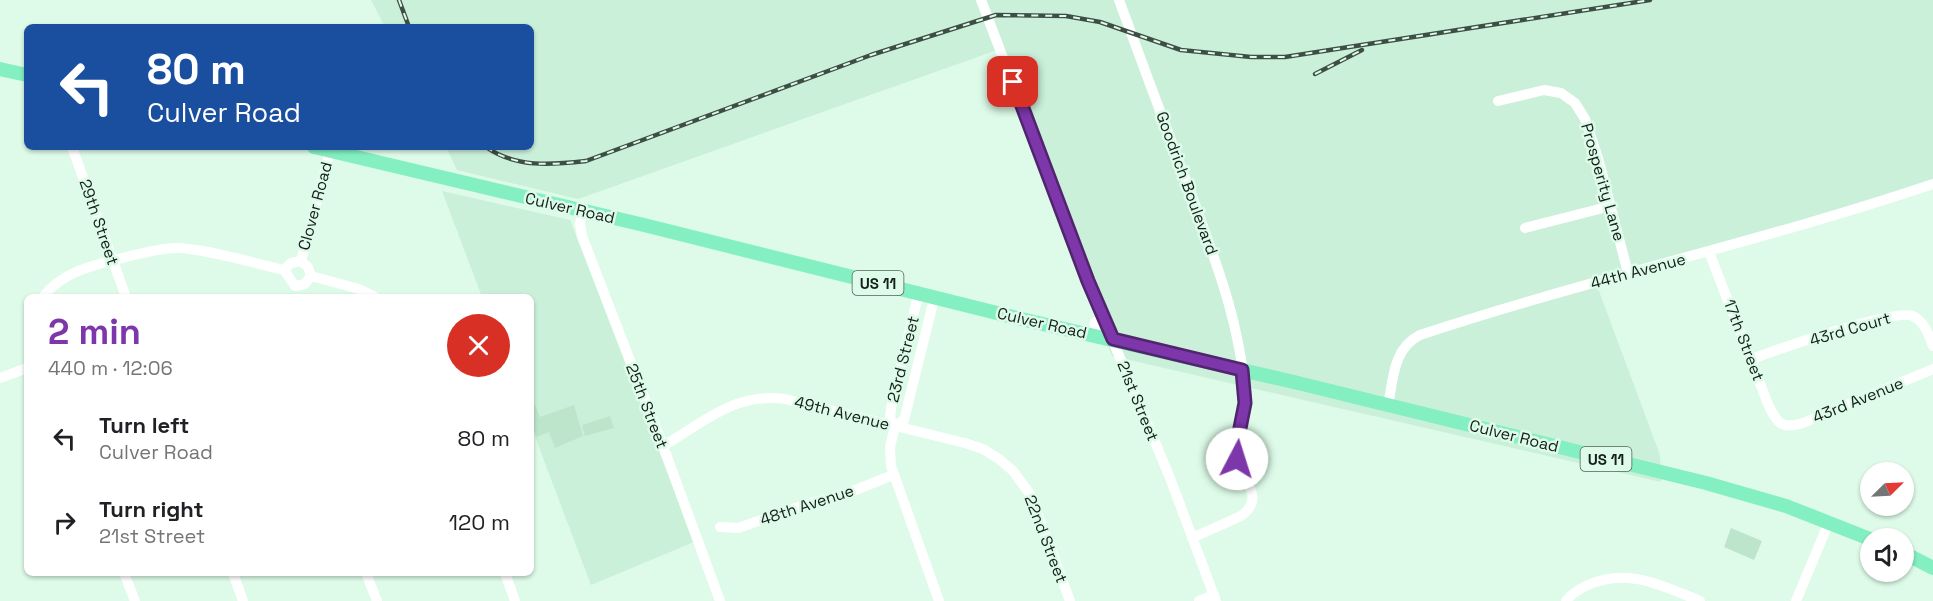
<!DOCTYPE html>
<meta charset="utf-8">
<style>
:root{--surface:#fff;--page:#f6f6f6;--text:#202124;--muted:#757577;--accent:#7d37aa}
body{margin:0;font-family:"Space Grotesk",sans-serif;background:var(--page);color:var(--text);height:100vh;display:flex;flex-direction:column;font-size:22px;white-space:nowrap}
*{box-sizing:border-box;margin:0}
p{font-size:20px;color:var(--muted)}
.icon{flex:none;width:33px;height:33px;fill:none;stroke:currentColor;stroke-width:2;stroke-linecap:round;stroke-linejoin:round}
.map{position:relative;flex:1;overflow:hidden}
.details{position:absolute;left:24px;top:294px;width:510px;height:282px;display:flex;flex-direction:column;background:var(--surface);border-radius:9px;box-shadow:0 2px 4px #0004}
.details>*{flex:none}
.banner{position:absolute;left:24px;top:24px;width:510px;height:126px;border-radius:9px;box-shadow:0 2px 4px #0004;background:#1a4fa0;color:#fff;overflow:hidden}
.needle{width:39px;rotate:66deg}
.fabs{position:absolute;left:1860px;top:462px;display:grid;gap:12px}
.fabs a{display:grid;place-items:center;width:54px;height:54px;border-radius:50%;background:var(--surface);box-shadow:0 2px 4px #0004;font-size:30px}
.pin{position:absolute;display:grid;place-items:center;width:51px;height:51px;color:#fff;margin:-26px;border-radius:12px;box-shadow:0 3px 9px #0006}
.me{position:absolute;width:66px;margin:-33px;rotate:5deg;stroke-linejoin:round;filter:drop-shadow(0 0 4px #0008)}
.turn{display:flex;align-items:center;gap:21px;height:126px;padding:0 24px;font-size:27px}
.turn .icon{width:78px;height:78px;stroke-width:2.5}
.turn b{display:block;font-size:42px;line-height:51px}
.round{display:grid;place-items:center;flex:none;width:63px;height:63px;border-radius:32px;background:var(--page)}
.overview{display:flex;align-items:center;justify-content:space-between;height:102px;padding:0 24px}
h1{font-size:36px;font-weight:700;line-height:45px;color:var(--accent)}
ul{padding:0;list-style:none}
li{display:flex;align-items:center;gap:18px;height:84px;padding:0 24px}
li div{flex:1}
li b{display:block;font-size:22px}
li em{font-style:normal}
.map>svg:first-child{display:block}
.built{fill:#caf0d9}
.green{fill:#bce5cc}
.lines{fill:none;stroke-linecap:round;stroke-linejoin:round}
.minor{stroke:#fff;stroke-width:10}
.major{stroke:#84efc1;stroke-width:14}
.rail-casing{stroke:#3f4e45;stroke-width:4.5}
.rail{stroke:#ddfbe8;stroke-width:2;stroke-dasharray:7;stroke-linecap:butt}
.route-casing{stroke:#51246e;stroke-width:15}
.route{stroke:#7d37aa;stroke-width:10}
.labels{text-anchor:middle;dominant-baseline:central;stroke-width:5;stroke-linejoin:round;paint-order:stroke}
.shield{fill:#ddfbe8;stroke:#506157;stroke-width:1.5}
.shield-label{font-size:15px;font-weight:bold;fill:#141f19}
.street-label{font-size:16px;fill:#141f19;stroke:#ddfbe8}
</style>
<div class="map">
<svg width="1933" height="601" viewBox="0 0 1933 601">
<rect width="100%" height="100%" fill="#ddfbe8"/>
<!-- built -->
<g class="built">
<path d="M 371,0 L 1933,0 L 1933,183 L 1596,283 L 1660,455 L 1661,482 L 1112,356 L 1000,49 L 578,199 L 457,170 L 446,147 L 531,147 L 531,27 L 385,27 Z"/>
<path d="M 442,191 L 570,220 L 694,542 L 591,585 L 531,426 L 531,297 L 482,297 Z"/>
</g>
<!-- green -->
<g class="green">
<path d="M 531,396 L 540,417 L 574,405 L 583,436 L 555,448 L 549,432 L 537,437 L 531,422 Z"/>
<path d="M 610,416 L 614,428 L 585,436 L 582,425 Z"/>
<path d="M 1731,528 L 1762,541 L 1754,560 L 1724,547 Z"/>
</g>
<g class="lines">
<!-- minor -->
<g class="minor">
<path d="M 981,0 L 1088,281 L 1170,478 L 1216,601"/>
<path d="M 1119,0 C 1142,63 1165,125 1189,188 C 1213,254 1240,321 1245,393 C 1246,413 1235,432 1236,451 C 1237,476 1269,496 1241,516 L 1192,538"/>
<path d="M 1498,101 L 1544,90 L 1561,93 L 1575,103 L 1585,119 L 1598,158 L 1628,273"/>
<path d="M 72,147 L 126,297"/>
<path d="M 582,211 L 580,224 L 582,236 L 663,446 L 720,601"/>
<path d="M 1525,228 L 1611,206"/>
<path d="M 1709,252 L 1768,404 C 1777,423 1781,430 1803,423 L 1933,369"/>
<path d="M 301,261 L 330,151"/>
<path d="M 301,261 L 308,267 L 311,276 L 305,284 L 295,286 L 284,270 L 291,263 Z"/>
<path d="M 311,276 L 359,289 L 375,297"/>
<path d="M 43,297 C 64,269 103,263 134,255 C 150,252 164,247 180,248 C 215,251 249,262 284,270"/>
<path d="M 1094,334 L 1095,322"/>
<path d="M 1752,359 C 1776,350 1895,308 1913,316 C 1924,321 1929,335 1933,346"/>
<path d="M 0,378 L 27,368"/>
<path d="M 1388,406 C 1393,380 1393,348 1420,335 C 1589,279 1764,241 1933,184"/>
<path d="M 895,426 L 890,419 L 891,408 L 917,300 L 927,294 L 933,303 L 904,420 L 895,426 L 890,447 L 891,466 L 939,601"/>
<path d="M 663,446 C 704,422 735,392 785,399 L 965,443 L 983,449 L 999,459 L 1013,471 L 1030,494 L 1070,601"/>
<path d="M 720,527 L 738,528 L 807,504 L 848,493 L 893,475"/>
<path d="M 124,573 L 135,601"/>
<path d="M 233,573 L 243,601"/>
<path d="M 366,573 L 377,601"/>
<path d="M 505,573 L 515,601"/>
<path d="M 1199,601 L 1214,595"/>
<path d="M 1566,601 C 1572,593 1579,589 1588,585 C 1628,567 1663,586 1700,601"/>
<path d="M 1796,601 L 1829,522"/>
</g>
<!-- major -->
<g class="major">
<path d="M 0,69 L 27,75"/>
<path d="M 314,147 L 644,225 L 1021,319 L 1298,383 L 1706,483 L 1786,506 L 1870,539"/>
<path d="M 1904,553 L 1933,568"/>
</g>
<defs>
<g id="rail">
<path d="M 399,0 L 409,27"/>
<path d="M 1315,74 L 1362,50"/>
<path d="M 486,147 C 516,168 551,165 586,161 L 871,55 L 996,15 L 1066,16 L 1100,22 L 1181,50 L 1251,57 L 1285,57 L 1650,0"/>
</g>
</defs>
<!-- rail casing -->
<use href="#rail" class="rail-casing"/>
<!-- rail -->
<use href="#rail" class="rail"/>
</g>
<g class="lines">
<defs>
<path id="route" d="M 1013,82 L 1088,281 L 1113,339 L 1242,370 L 1245,403 L 1236,448 L 1237,459"/>
</defs>
<!-- route casing -->
<use href="#route" class="route-casing"/>
<!-- route -->
<use href="#route" class="route"/>
</g>
<g class="labels">
<!-- shield labels -->
<g class="shield">
<rect x="852.5" y="271" width="51" height="24" rx="4.5"/>
<rect x="1580.5" y="447" width="51" height="24" rx="4.5"/>
</g>
<g class="shield-label">
<text x="878" y="283">US 11</text>
<text x="1606" y="459">US 11</text>
</g>
<!-- street labels -->
<g class="street-label">
<text transform="translate(1603 182) rotate(74)">Prosperity Lane</text>
<text transform="translate(1187 183) rotate(70)">Goodrich Boulevard</text>
<text transform="translate(315 206) rotate(-75)">Clover Road</text>
<text transform="translate(570 208) rotate(13)">Culver Road</text>
<text transform="translate(99 222) rotate(71)">29th Street</text>
<text transform="translate(1638 271) rotate(-15)">44th Avenue</text>
<text transform="translate(1042 323) rotate(13)">Culver Road</text>
<text transform="translate(1850 329) rotate(-16)">43rd Court</text>
<text transform="translate(1744 340) rotate(69)">17th Street</text>
<text transform="translate(903 359) rotate(-76)">23rd Street</text>
<text transform="translate(1858 400) rotate(-22)">43rd Avenue</text>
<text transform="translate(1138 401) rotate(68)">21st Street</text>
<text transform="translate(647 406) rotate(69)">25th Street</text>
<text transform="translate(842 413) rotate(14)">49th Avenue</text>
<text transform="translate(1514 436) rotate(14)">Culver Road</text>
<text transform="translate(807 505) rotate(-18)">48th Avenue</text>
<text transform="translate(1046 539) rotate(69)">22nd Street</text>
</g>
</g>
</svg>
<div class="fabs">
<a><svg class="needle" viewBox="-14 -14 28 28"><path d="M0-13l5 13h-10z" fill="#e53935"/><path d="M0 13l5-13h-10z" fill="#757577"/></svg></a>
<a><svg class="icon" aria-label="sound" viewBox="0 0 24 24"><path d="M4 9h4l5-4v14l-5-4H4zM17 9q2 3 0 6"/></svg></a>
</div>
<div class="pin" style="left:1013px;top:82px;background:#d93025"><svg class="icon" aria-label="arrive" viewBox="0 0 24 24"><path d="M6 21V4h12l-3 4 3 4H6"/></svg></div>
<svg class="me" style="left:1237px;top:459px" viewBox="-20 -20 40 40"><circle r="19" fill="#fff"/><path d="M0-13L10 11 0 6-10 11z" fill="#7d37aa"/></svg>
<div class="banner">
<div class="turn"><svg class="icon" aria-label="left" viewBox="0 0 24 24"><path d="M17 20v-9H6M10 6l-5 5 5 5"/></svg><div><b>80 m</b>Culver Road</div></div>
</div>
<section class="details">
<div class="overview"><div><h1>2 min</h1><p>440 m · 12:06</p></div><a class="round" style="background:#d93025;color:#fff"><svg class="icon" aria-label="close" viewBox="0 0 24 24"><path d="M6 6l12 12M18 6L6 18"/></svg></a></div>
<ul>
<li><svg class="icon" aria-label="left" viewBox="0 0 24 24"><path d="M17 20v-9H6M10 6l-5 5 5 5"/></svg><div><b>Turn left</b><p>Culver Road</p></div><em>80 m</em></li>
<li><svg class="icon" aria-label="right" viewBox="0 0 24 24"><path d="M7 20v-9h11M14 6l5 5-5 5"/></svg><div><b>Turn right</b><p>21st Street</p></div><em>120 m</em></li>
</ul>
</section>
</div>
